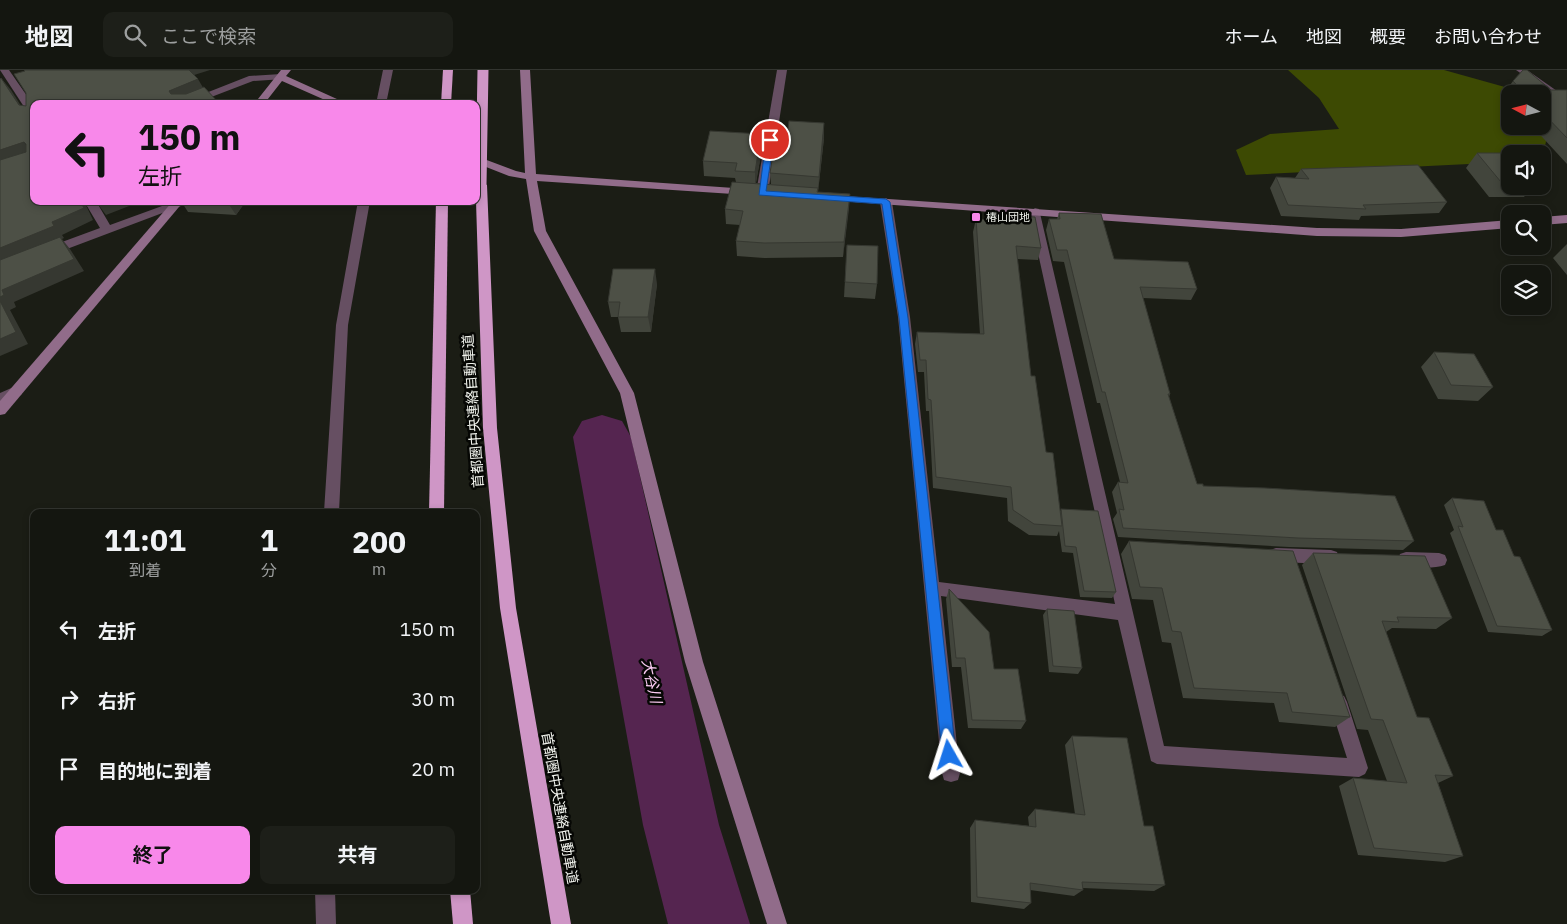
<!DOCTYPE html>
<html lang="ja">
<meta charset="utf-8">
<style>
:root{--surface:#141610;--page:#1d1f19;--text:#f1f3f6;--muted:#9d9f9f;--line:#333530;--accent:#f888ea}
body{margin:0;font-family:"IBM Plex Sans","Noto Sans JP",sans-serif;background:var(--page);color:var(--text);height:100vh;display:flex;flex-direction:column;font-size:19px;white-space:nowrap}
*{box-sizing:border-box;margin:0}
p{font-size:16px;color:var(--muted)}
.icon{flex:none;width:28px;height:28px;fill:none;stroke:currentColor;stroke-width:2;stroke-linecap:round;stroke-linejoin:round}
.map{position:relative;flex:1;overflow:hidden}
.drawer{position:absolute;left:30px;top:439px;width:450px;height:385px;display:flex;flex-direction:column;background:var(--surface);border-radius:10px;box-shadow:0 2px 8px #0003,0 0 0 1px var(--line)}
.drawer>*{flex:none}
.hud{position:absolute;left:30px;top:30px;width:450px;height:105px;border-radius:10px;box-shadow:0 2px 8px #0003,0 0 0 1px var(--line);background:#f888ea;color:#111;overflow:hidden}
.needle{width:32px;rotate:277deg}
.fabs{position:absolute;left:1501px;top:15px;display:grid;gap:10px}
.fabs a{display:grid;place-items:center;width:50px;height:50px;border-radius:10px;background:var(--surface);box-shadow:0 2px 8px #0003,0 0 0 1px var(--line);font-size:25px}
.pin{position:absolute;display:grid;place-items:center;width:42px;height:42px;color:#fff;margin:-21px;border:2px solid #fff;border-radius:50%;box-shadow:0 1px 5px #0007}
.me{position:absolute;width:55px;margin:-28px;rotate:354deg;stroke-linejoin:round;filter:drop-shadow(0 0 4px #0008)}
.turn{display:flex;align-items:center;gap:18px;height:105px;padding:0 25px;font-size:22px}
.turn .icon{width:65px;height:65px;stroke-width:2.5}
.turn b{display:block;font-size:35px;line-height:42px}
.eta{display:flex;justify-content:space-evenly;align-items:center;height:85px;text-align:center}
.eta b{font-size:30px;font-weight:700;line-height:35px}
.cta{display:flex;gap:10px;margin-top:auto;padding:10px 25px}
.cta a{flex:1;height:58px;border-radius:10px;background:var(--accent);color:#111;font-size:20px;font-weight:700;line-height:58px;text-align:center}
.cta a+a{background:var(--page);color:var(--text)}
ul{padding:0;list-style:none}
li{display:flex;align-items:center;gap:15px;height:70px;padding:0 25px}
li div{flex:1}
li b{display:block;font-size:19px}
li em{font-style:normal}
header{display:flex;align-items:center;gap:30px;box-sizing:border-box;height:70px;padding:0 25px;background:var(--surface);border-bottom:1px solid var(--line)}
header strong{font-size:24px}
nav{display:flex;gap:28px;margin-inline-start:auto;font-size:18px}
.search{width:350px;height:45px;background:var(--page);display:flex;align-items:center;gap:12px;box-sizing:border-box;padding:0 18px;border-radius:10px;color:var(--muted);font-size:19px}
.map>svg:first-child{display:block}
.green{fill:#3d4a03}
.lines{fill:none;stroke-linecap:round;stroke-linejoin:round}
.river{fill:#552550;fill-rule:evenodd}
.street{fill:#664f62;fill-rule:evenodd}
.secondary{fill:#916c8a;fill-rule:evenodd}
.highway{fill:#cf96c6;fill-rule:evenodd}
.highway-bridge{stroke:#cf96c6;stroke-width:11}
.wall{fill:#42453c}
.shaded-wall{fill:#363831}
.building{fill:#4d5046;stroke:#363831}
.route{fill:#1a73e8;stroke:#114b97}
.poi-dot{fill:#f888ea;stroke:#060704;stroke-width:2}
.labels{text-anchor:middle;dominant-baseline:central;stroke-width:5;stroke-linejoin:round;paint-order:stroke}
.far-poi-label{font-size:11px;fill:#f2f4ee;stroke:#060704;text-anchor:start}
.street-label{font-size:14px;fill:#f2f4ee;stroke:#060704}
.water-label{font-size:15px;font-style:italic;fill:#facaf2;stroke:#060704}
</style>
<header>
<strong>地図</strong>
<div class="search"><svg class="icon" aria-label="search" viewBox="0 0 24 24"><circle cx="10" cy="10" r="6"/><path d="M15 15l6 6"/></svg>ここで検索</div>
<nav><a>ホーム</a><a>地図</a><a>概要</a><a>お問い合わせ</a></nav>
</header>
<div class="map">
<svg width="1567" height="854" viewBox="0 0 1567 854">
<rect width="100%" height="100%" fill="#1b1d15"/>
<!-- green -->
<path class="green" d="M 1288,0 L 1444,0 L 1512,19 L 1510,24 L 1510,56 L 1539,56 L 1547,67 L 1543,85 L 1510,84 L 1510,92 L 1246,105 L 1236,80 L 1270,64 L 1339,59 L 1319,28 Z"/>
<g class="lines">
<!-- river -->
<path class="river" d="M 602,345 L 622,351 L 631,367 L 719,755 L 750,854 L 668,854 L 643,755 L 573,367 L 582,351 Z"/>
<!-- street -->
<g class="street">
<path d="M 0,0 L 9,0 L 34,36 L 34,47 L 30,46 Z"/>
<path d="M 383,0 L 393,0 L 386,34 L 376,34 Z"/>
<path d="M 777,0 L 787,0 L 768,123 L 762,126 L 756,123 Z"/>
<path d="M 1516,0 L 1527,0 L 1567,28 L 1567,36 Z"/>
<path d="M 281,4 L 286,7 L 284,9 L 253,11 L 193,34 L 178,34 L 249,6 Z"/>
<path d="M 886,128 L 892,132 L 910,247 L 939,512 L 1115,534 L 1029,142 L 1035,138 L 1039,139 L 1164,676 L 1347,688 L 1329,632 L 1332,626 L 1338,624 L 1344,626 L 1347,632 L 1368,698 L 1365,704 L 1359,707 L 1157,694 L 1151,691 L 1118,550 L 941,526 L 960,703 L 958,710 L 951,712 L 944,710 L 942,703 L 898,247 L 880,132 Z"/>
<path d="M 84,131 L 96,131 L 110,155 L 173,132 L 180,131 L 183,134 L 181,136 L 51,185 L 43,185 L 41,182 L 43,179 L 100,158 Z"/>
<path d="M 358,131 L 370,131 L 348,255 L 339,442 L 324,442 L 336,255 Z"/>
<path d="M 16,316 L 21,317 L 23,321 L 21,325 L 0,334 L 0,323 Z"/>
<path d="M 1276,478 L 1331,480 L 1337,482 L 1339,487 L 1337,492 L 1331,494 L 1276,492 L 1270,490 L 1268,485 L 1270,480 Z"/>
<path d="M 1406,482 L 1439,483 L 1445,485 L 1447,490 L 1445,495 C 1433,499 1412,498 1400,494 L 1398,489 L 1400,484 Z"/>
<path d="M 315,820 L 335,820 L 336,854 L 316,854 Z"/>
</g>
<!-- secondary -->
<g class="secondary">
<path d="M 281,0 L 291,0 L 286,6 L 348,34 L 334,34 L 282,11 L 264,34 L 254,34 Z"/>
<path d="M 520,0 L 530,0 L 536,104 L 748,119 L 754,122 L 748,125 L 537,111 L 546,161 L 634,323 L 703,592 L 787,854 L 767,854 L 685,592 L 620,323 L 534,161 L 526,109 L 509,106 L 476,93 L 476,86 L 516,101 L 525,103 Z"/>
<path d="M 829,125 L 1317,158 L 1401,159 L 1510,150 L 1510,158 L 1401,167 L 1317,166 L 825,130 L 823,128 L 825,126 Z"/>
<path d="M 173,131 L 184,131 L 5,344 L 0,345 L 0,331 Z"/>
<path d="M 1567,145 L 1567,153 L 1542,155 L 1542,147 Z"/>
</g>
<!-- highway -->
<g class="highway">
<path d="M 443,0 L 453,0 L 451,34 L 441,34 Z"/>
<path d="M 481,112 L 487,115 L 497,358 L 516,538 L 571,854 L 551,854 L 500,538 L 483,358 L 476,131 L 476,114 Z"/>
<path d="M 436,131 L 448,131 L 444,442 L 429,442 Z"/>
<path d="M 450,820 L 470,820 L 473,854 L 453,854 Z"/>
</g>
<!-- highway-bridge -->
<path class="highway-bridge" d="M 481,115 L 483,0"/>
</g>
<!-- wall -->
<g class="wall">
<path d="M 1513,11 L 1551,20 L 1567,20 L 1567,94 L 1532,56 L 1542,56 L 1542,24 L 1510,24 L 1510,32 L 1503,25 Z"/>
<path d="M 824,68 L 818,122 L 850,124 L 843,187 L 764,188 L 737,186 L 736,171 L 740,155 L 726,154 L 725,139 L 736,112 L 735,108 L 704,106 L 703,91 L 762,79 L 756,113 L 771,114 L 770,103 Z"/>
<path d="M 1477,83 L 1510,84 L 1510,116 L 1532,116 L 1524,127 L 1489,127 L 1466,98 Z"/>
<path d="M 1301,99 L 1447,132 L 1439,143 L 1361,146 L 1359,150 L 1281,146 L 1270,118 L 1276,107 L 1295,108 Z"/>
<path d="M 181,131 L 246,131 L 236,145 L 188,142 Z"/>
<path d="M 1059,143 L 1114,189 L 1197,219 L 1191,230 L 1143,228 L 1170,324 L 1169,327 L 1197,414 L 1414,471 L 1403,480 L 1289,477 L 1118,467 L 1113,449 L 1117,443 L 1112,422 L 1118,412 L 1120,412 L 1100,333 L 1097,333 L 1064,192 L 1053,191 L 1046,160 L 1049,149 L 1057,149 Z"/>
<path d="M 994,145 L 1041,178 L 1038,190 L 1017,189 L 1031,306 L 1046,382 L 1060,440 L 1116,522 L 1112,528 L 1080,527 L 1073,483 L 1062,482 L 1059,461 L 1057,466 L 1029,465 L 1008,451 L 1007,428 L 933,418 L 929,341 L 926,341 L 924,302 L 918,302 L 915,274 L 917,262 L 980,264 L 973,162 L 976,149 L 993,150 Z"/>
<path d="M 1567,174 L 1567,205 L 1553,188 Z"/>
<path d="M 847,175 L 877,214 L 875,229 L 844,227 Z"/>
<path d="M 657,214 L 651,262 L 621,262 L 618,247 L 611,247 L 608,232 Z"/>
<path d="M 1434,282 L 1493,317 L 1478,331 L 1438,329 L 1421,297 Z"/>
<path d="M 1452,428 L 1496,460 L 1514,486 L 1552,560 L 1542,566 L 1488,562 L 1450,463 L 1454,460 L 1444,435 Z"/>
<path d="M 1129,471 L 1350,647 L 1335,657 L 1279,652 L 1274,633 L 1183,628 L 1171,573 L 1162,572 L 1153,530 L 1132,529 L 1121,484 Z"/>
<path d="M 1313,483 L 1452,548 L 1436,559 L 1392,558 L 1386,562 L 1417,647 L 1453,706 L 1438,713 L 1463,786 L 1445,792 L 1358,785 L 1339,716 L 1353,708 L 1387,711 L 1368,660 L 1357,659 L 1302,495 Z"/>
<path d="M 949,519 L 994,599 L 1026,651 L 1021,659 L 968,658 L 961,597 L 952,597 L 946,529 Z"/>
<path d="M 1047,539 L 1082,598 L 1078,604 L 1049,602 L 1043,545 Z"/>
<path d="M 1072,666 L 1144,756 L 1165,815 L 1154,821 L 1083,818 L 1083,820 L 1074,826 L 1030,820 L 1031,833 L 1024,839 L 971,832 L 970,758 L 975,750 L 1029,756 L 1028,747 L 1035,739 L 1075,744 L 1065,675 Z"/>
</g>
<!-- shaded-wall -->
<g class="shaded-wall">
<path d="M 188,0 L 210,0 L 191,6 Z"/>
<path d="M 1,8 L 11,20 L 28,47 L 19,35 Z"/>
<path d="M 198,9 L 205,21 L 176,33 L 169,21 Z"/>
<path d="M 217,31 L 218,34 L 209,34 Z"/>
<path d="M 824,53 L 824,68 L 818,122 L 819,107 Z"/>
<path d="M 761,64 L 762,79 L 755,117 L 755,102 Z"/>
<path d="M 24,72 L 33,84 L 0,95 L 0,80 Z"/>
<path d="M 850,124 L 849,139 L 843,187 L 844,172 Z"/>
<path d="M 80,131 L 84,131 L 93,150 L 62,165 L 64,168 L 62,169 L 70,179 L 84,201 L 14,232 L 16,237 L 10,240 L 28,274 L 0,286 L 0,227 L 2,220 L 0,194 L 0,178 L 52,152 Z"/>
<path d="M 101,131 L 142,131 L 106,145 L 97,133 Z"/>
<path d="M 229,131 L 246,131 L 236,145 L 228,133 Z"/>
<path d="M 655,199 L 657,214 L 651,262 L 648,247 Z"/>
</g>
<!-- building -->
<g class="building">
<path d="M 24,0 L 189,0 L 198,9 L 169,21 L 171,24 L 186,24 L 204,17 L 217,31 L 209,34 L 34,34 L 34,131 L 80,131 L 84,138 L 52,152 L 54,156 L 0,178 L 0,90 L 26,82 L 26,74 L 24,72 L 0,80 L 0,9 L 1,8 L 19,35 L 26,36 L 26,23 L 14,4 L 25,1 Z"/>
<path d="M 1523,0 L 1527,0 L 1551,20 L 1567,20 L 1567,68 L 1542,42 L 1542,24 L 1525,24 L 1513,11 Z"/>
<path d="M 789,51 L 824,53 L 819,107 L 770,103 L 776,65 L 787,66 Z"/>
<path d="M 710,61 L 761,64 L 755,102 L 735,101 L 737,93 L 703,91 Z"/>
<path d="M 1477,83 L 1511,83 L 1512,84 L 1510,84 L 1510,112 L 1501,112 Z"/>
<path d="M 1418,95 L 1447,132 L 1363,135 L 1366,139 L 1288,135 L 1276,107 L 1309,109 L 1301,99 Z"/>
<path d="M 732,112 L 818,118 L 817,122 L 850,124 L 844,172 L 764,173 L 736,171 L 743,141 L 725,139 Z"/>
<path d="M 204,131 L 229,131 L 228,133 Z"/>
<path d="M 1059,143 L 1101,144 L 1114,189 L 1188,192 L 1197,219 L 1140,217 L 1170,324 L 1168,324 L 1197,414 L 1203,414 L 1203,416 L 1265,418 L 1395,426 L 1414,471 L 1298,468 L 1123,458 L 1119,439 L 1124,440 L 1118,412 L 1128,413 L 1105,322 L 1102,322 L 1067,180 L 1057,180 L 1049,149 L 1060,149 Z"/>
<path d="M 994,145 L 1035,147 L 1041,178 L 1016,176 L 1031,306 L 1035,306 L 1046,382 L 1053,383 L 1062,456 L 1034,454 L 1013,440 L 1011,417 L 936,407 L 931,330 L 928,329 L 926,290 L 920,290 L 917,262 L 984,264 L 976,149 L 995,150 Z"/>
<path d="M 60,167 L 74,189 L 2,220 L 4,225 L 0,227 L 0,190 Z"/>
<path d="M 847,175 L 878,176 L 877,214 L 845,212 Z"/>
<path d="M 613,199 L 655,199 L 648,247 L 618,247 L 620,232 L 608,232 Z"/>
<path d="M 0,231 L 16,262 L 0,269 Z"/>
<path d="M 1434,282 L 1474,284 L 1493,317 L 1451,315 Z"/>
<path d="M 1452,428 L 1484,431 L 1496,460 L 1503,460 L 1514,486 L 1520,487 L 1552,560 L 1497,556 L 1458,456 L 1463,457 Z"/>
<path d="M 1061,439 L 1098,441 L 1116,522 L 1084,521 L 1076,477 L 1065,476 Z"/>
<path d="M 1129,471 L 1293,481 L 1350,647 L 1292,642 L 1287,623 L 1194,618 L 1181,562 L 1172,561 L 1162,518 L 1140,517 Z"/>
<path d="M 1313,483 L 1425,486 L 1452,548 L 1397,547 L 1399,552 L 1382,551 L 1417,647 L 1429,648 L 1453,706 L 1435,705 L 1463,786 L 1374,778 L 1353,708 L 1407,713 L 1383,650 L 1371,649 Z"/>
<path d="M 949,519 L 989,562 L 994,599 L 1018,599 L 1026,651 L 972,650 L 965,588 L 956,588 Z"/>
<path d="M 1047,539 L 1074,541 L 1082,598 L 1053,596 Z"/>
<path d="M 1072,666 L 1127,668 L 1144,756 L 1153,756 L 1165,815 L 1082,812 L 1083,820 L 1030,813 L 1031,833 L 977,827 L 975,750 L 1036,757 L 1035,739 L 1085,745 Z"/>
</g>
<!-- route -->
<path class="route" d="M 770,68 L 774,70 L 766,121 L 886,129 L 890,132 L 908,248 L 956,685 L 954,690 L 949,692 L 944,690 L 942,685 L 899,248 L 882,134 L 759,125 L 766,70 Z"/>
<!-- markers -->
<rect class="poi-dot" x="971" y="142" width="10" height="10" rx="2.5"/>
<g class="labels">
<!-- far-poi labels -->
<g class="far-poi-label">
<text x="986" y="147">椿山団地</text>
</g>
<!-- street labels -->
<g class="street-label">
<text transform="translate(473 341) rotate(-94)">首都圏中央連絡自動車道</text>
<text transform="translate(560 738) rotate(80)">首都圏中央連絡自動車道</text>
</g>
<!-- water labels -->
<g class="water-label">
<text transform="translate(652 611) rotate(78)">大谷川</text>
</g>
</g>
</svg>
<div class="fabs">
<a><svg class="needle" viewBox="-14 -14 28 28"><path d="M0-13l5 13h-10z" fill="#e53935"/><path d="M0 13l5-13h-10z" fill="#9d9f9f"/></svg></a>
<a><svg class="icon" aria-label="sound" viewBox="0 0 24 24"><path d="M4 9h4l5-4v14l-5-4H4zM17 9q2 3 0 6"/></svg></a>
<a><svg class="icon" aria-label="search" viewBox="0 0 24 24"><circle cx="10" cy="10" r="6"/><path d="M15 15l6 6"/></svg></a>
<a><svg class="icon" aria-label="layers" viewBox="0 0 24 24"><path d="M12 4l9 5-9 5-9-5zM3 14l9 5 9-5"/></svg></a>
</div>
<div class="pin" style="left:770px;top:70px;background:#d93025"><svg class="icon" aria-label="arrive" viewBox="0 0 24 24"><path d="M6 21V4h12l-3 4 3 4H6"/></svg></div>
<svg class="me" style="left:949px;top:685px" viewBox="-20 -20 40 40"><path d="M0-17L14 15 0 8-14 15z" fill="#1a73e8" stroke="#fff" stroke-width="4"/></svg>
<div class="hud">
<div class="turn"><svg class="icon" aria-label="left" viewBox="0 0 24 24"><path d="M17 20v-9H6M10 6l-5 5 5 5"/></svg><div><b>150 m</b>左折</div></div>
</div>
<section class="drawer">
<div class="eta">
<div><b>11:01</b><p>到着</p></div>
<div><b>1</b><p>分</p></div>
<div><b>200</b><p>m</p></div>
</div>
<ul>
<li><svg class="icon" aria-label="left" viewBox="0 0 24 24"><path d="M17 20v-9H6M10 6l-5 5 5 5"/></svg><div><b>左折</b></div><em>150 m</em></li>
<li><svg class="icon" aria-label="right" viewBox="0 0 24 24"><path d="M7 20v-9h11M14 6l5 5-5 5"/></svg><div><b>右折</b></div><em>30 m</em></li>
<li><svg class="icon" aria-label="arrive" viewBox="0 0 24 24"><path d="M6 21V4h12l-3 4 3 4H6"/></svg><div><b>目的地に到着</b></div><em>20 m</em></li>
</ul>
<div class="cta"><a>終了</a><a>共有</a></div>
</section>
</div>
